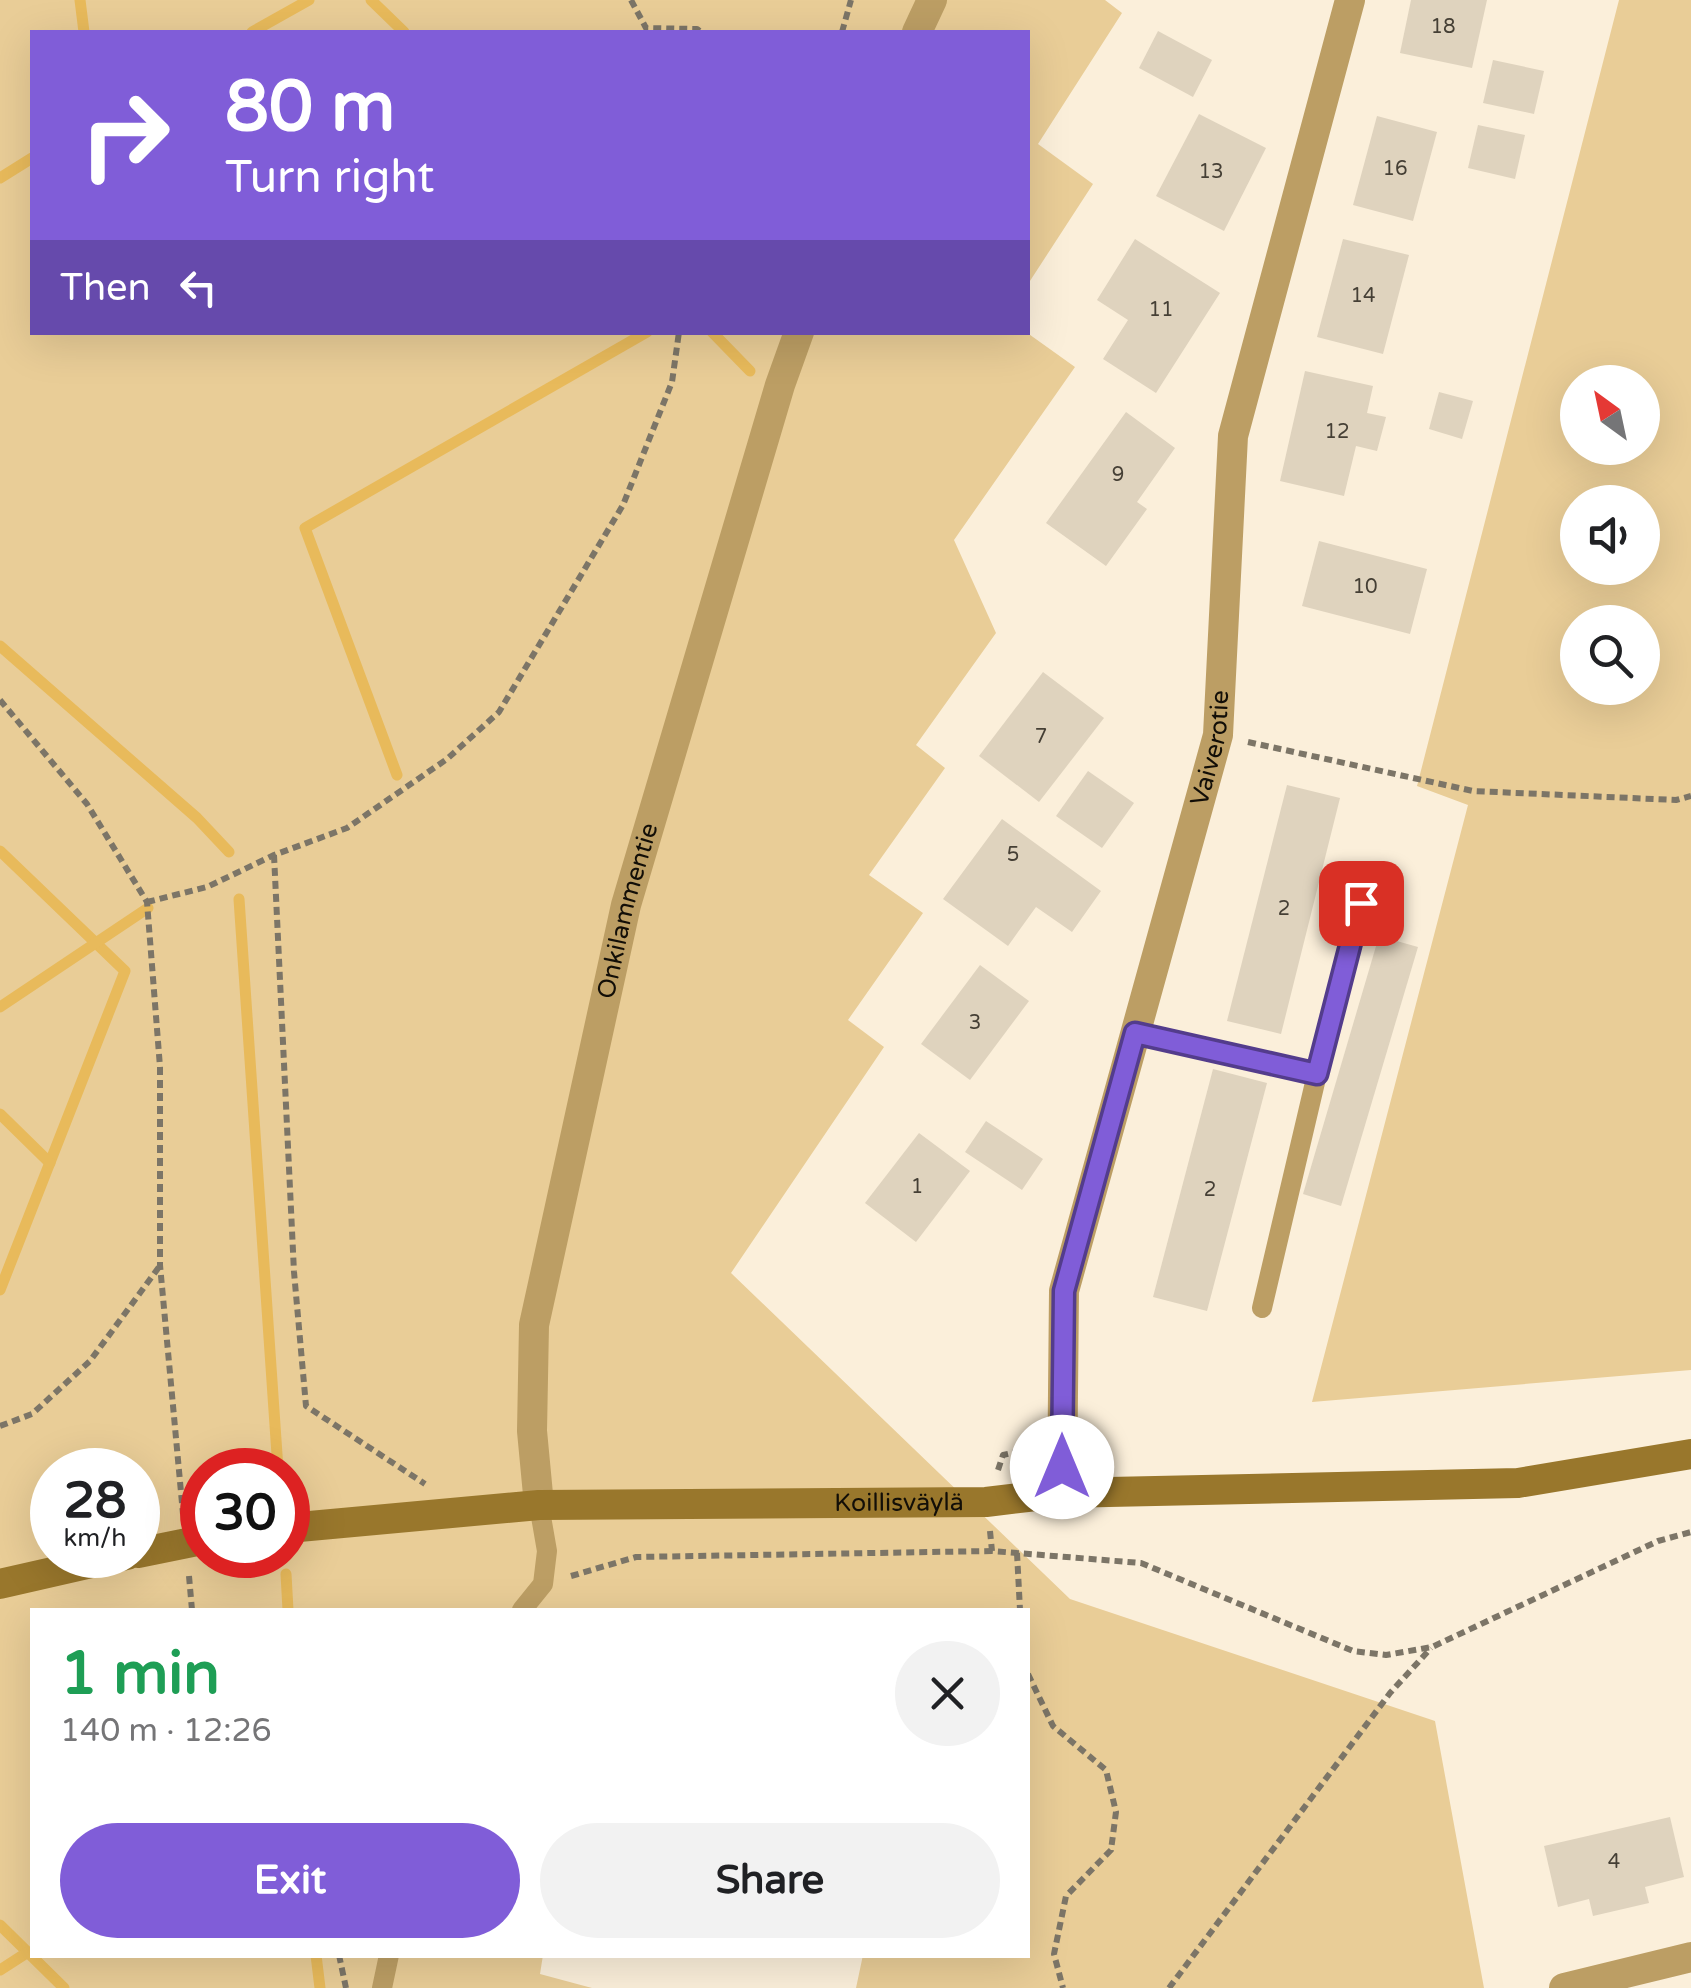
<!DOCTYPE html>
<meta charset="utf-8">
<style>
:root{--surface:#fff;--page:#f2f2f2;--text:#202124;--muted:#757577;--accent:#805dd8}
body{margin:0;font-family:"Varela Round",sans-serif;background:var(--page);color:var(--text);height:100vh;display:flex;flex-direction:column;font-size:38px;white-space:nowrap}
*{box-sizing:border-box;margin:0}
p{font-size:32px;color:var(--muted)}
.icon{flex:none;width:55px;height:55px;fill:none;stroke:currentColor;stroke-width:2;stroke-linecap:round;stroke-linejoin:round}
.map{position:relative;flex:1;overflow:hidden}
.sheet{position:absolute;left:30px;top:1608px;width:1000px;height:350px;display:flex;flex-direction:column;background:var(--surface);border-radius:0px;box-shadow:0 10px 40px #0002}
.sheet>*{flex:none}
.banner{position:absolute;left:30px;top:30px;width:1000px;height:305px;border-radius:0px;box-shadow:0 10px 40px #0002;background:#805dd8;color:#fff;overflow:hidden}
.needle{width:65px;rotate:327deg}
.controls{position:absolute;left:1560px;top:365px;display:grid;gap:20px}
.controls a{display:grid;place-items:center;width:100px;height:100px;border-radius:50%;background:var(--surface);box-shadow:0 10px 40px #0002;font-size:50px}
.speed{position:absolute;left:30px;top:1448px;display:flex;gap:20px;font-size:50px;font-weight:700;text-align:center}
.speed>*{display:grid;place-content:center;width:130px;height:130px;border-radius:50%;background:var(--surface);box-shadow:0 10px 40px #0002;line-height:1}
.speed small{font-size:25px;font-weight:400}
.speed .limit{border:15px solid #d22;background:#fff;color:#111}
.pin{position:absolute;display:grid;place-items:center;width:85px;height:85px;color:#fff;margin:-42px;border-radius:20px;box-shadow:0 5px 15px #0006}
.me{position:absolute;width:110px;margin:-55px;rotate:0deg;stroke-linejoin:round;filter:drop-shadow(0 0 8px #0008)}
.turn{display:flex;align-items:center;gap:35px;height:210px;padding:0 30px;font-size:45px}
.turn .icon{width:130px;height:130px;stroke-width:2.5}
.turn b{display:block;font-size:70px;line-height:85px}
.then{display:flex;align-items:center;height:95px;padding:0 30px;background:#0003;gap:20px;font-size:38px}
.round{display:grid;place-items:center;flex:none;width:105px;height:105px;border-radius:52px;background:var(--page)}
.summary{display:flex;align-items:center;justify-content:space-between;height:170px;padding:0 30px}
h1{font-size:60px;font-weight:700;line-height:75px;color:#1e9e55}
.button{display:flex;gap:20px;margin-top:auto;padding:20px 30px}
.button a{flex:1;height:115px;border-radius:60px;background:var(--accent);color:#fff;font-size:40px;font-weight:700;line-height:115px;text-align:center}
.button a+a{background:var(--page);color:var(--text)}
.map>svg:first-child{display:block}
.green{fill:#e9cd97;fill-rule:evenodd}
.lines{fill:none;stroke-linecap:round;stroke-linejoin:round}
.stream{stroke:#e8ba5b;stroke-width:11}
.building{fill:#dfd3be}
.path{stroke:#7c7567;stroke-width:6;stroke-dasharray:8 5;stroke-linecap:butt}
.lane{stroke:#bc9e64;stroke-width:20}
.street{stroke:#bc9e64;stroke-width:30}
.secondary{stroke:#99772c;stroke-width:30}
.route-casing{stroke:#533c8c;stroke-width:25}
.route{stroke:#805dd8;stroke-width:18}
.labels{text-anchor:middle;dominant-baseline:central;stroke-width:10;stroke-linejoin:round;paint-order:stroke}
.number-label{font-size:20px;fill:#453f35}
.street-label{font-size:25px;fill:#120e07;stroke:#fff}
</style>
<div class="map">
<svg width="1691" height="1988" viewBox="0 0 1691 1988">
<rect width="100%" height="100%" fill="#fbefda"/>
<!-- green -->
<g class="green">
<path d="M 0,0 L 1105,0 L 1122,13 L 1038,144 L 1093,184 L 1028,284 L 1028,32 L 32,32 L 32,332 L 1026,332 L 1075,367 L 954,540 L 996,633 L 916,745 L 945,768 L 869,875 L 923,913 L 848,1020 L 884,1047 L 731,1273 L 1070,1599 L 1435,1721 L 1484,1988 L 856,1988 L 863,1955 L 1028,1955 L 1028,1610 L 32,1610 L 32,1955 L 543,1955 L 540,1974 L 592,1988 L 0,1988 ZM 52,1470 L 138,1470 L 138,1555 L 52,1555 ZM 202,1470 L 288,1470 L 288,1555 L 202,1555 Z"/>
<path d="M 1619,0 L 1691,0 L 1691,1370 L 1312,1402 L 1468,805 L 1417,786 ZM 1578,382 L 1642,382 L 1642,448 L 1578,448 ZM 1578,502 L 1642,502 L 1642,568 L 1578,568 ZM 1578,622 L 1642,622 L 1642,688 L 1578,688 Z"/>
</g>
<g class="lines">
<!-- stream -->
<g class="stream">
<path d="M 80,0 L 84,32"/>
<path d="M 371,0 L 404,32"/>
<path d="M 252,32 L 309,0"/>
<path d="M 0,178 L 32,158"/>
<path d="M 712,332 L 750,371"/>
<path d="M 0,646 L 197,818 L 229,852"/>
<path d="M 397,775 L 305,528 L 647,332"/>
<path d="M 0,851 L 125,971 L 0,1290"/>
<path d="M 239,899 L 278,1469"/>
<path d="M 0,1007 L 148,908"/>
<path d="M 0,1114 L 50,1163"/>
<path d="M 286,1574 L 288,1610"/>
<path d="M 0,1925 L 64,1988"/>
<path d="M 316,1955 L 320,1988"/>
<path d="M 0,1970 L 28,1952"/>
</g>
</g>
<!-- building -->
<g class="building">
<path d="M 1411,0 L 1487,0 L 1472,68 L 1400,53 Z"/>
<path d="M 1158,31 L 1212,60 L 1193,97 L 1139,68 Z"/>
<path d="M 1493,60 L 1544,71 L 1534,114 L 1483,103 Z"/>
<path d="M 1199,114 L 1266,148 L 1224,231 L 1156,196 Z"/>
<path d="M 1377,116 L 1437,132 L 1413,221 L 1353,205 Z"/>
<path d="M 1478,125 L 1525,135 L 1515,179 L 1468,168 Z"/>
<path d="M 1135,239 L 1220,293 L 1156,393 L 1103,359 L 1128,320 L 1097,300 Z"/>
<path d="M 1343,239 L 1409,255 L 1383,354 L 1317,337 Z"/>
<path d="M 1305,371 L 1373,386 L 1367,413 L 1386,417 L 1377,451 L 1356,446 L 1344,496 L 1280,481 Z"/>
<path d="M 1439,392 L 1473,401 L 1462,439 L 1429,429 Z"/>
<path d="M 1126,412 L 1175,448 L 1137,502 L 1147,509 L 1106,566 L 1046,523 Z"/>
<path d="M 1319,541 L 1427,569 L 1410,634 L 1302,606 Z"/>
<path d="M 1043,672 L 1104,718 L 1039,802 L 979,756 Z"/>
<path d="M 1088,771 L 1134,803 L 1102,848 L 1056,816 Z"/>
<path d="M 1287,785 L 1340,798 L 1281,1034 L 1227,1021 Z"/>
<path d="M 1002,819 L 1101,891 L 1072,932 L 1036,907 L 1008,946 L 943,899 Z"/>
<path d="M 1379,936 L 1418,947 L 1341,1206 L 1303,1194 Z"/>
<path d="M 980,965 L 1029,1001 L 970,1080 L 921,1044 Z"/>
<path d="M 1213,1069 L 1267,1083 L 1207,1311 L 1153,1297 Z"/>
<path d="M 986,1121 L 1043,1159 L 1022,1190 L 965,1152 Z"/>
<path d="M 919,1133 L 970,1171 L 916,1242 L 865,1203 Z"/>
<path d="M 1670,1817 L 1684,1877 L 1645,1887 L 1649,1903 L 1593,1916 L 1589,1899 L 1558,1907 L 1544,1846 Z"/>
</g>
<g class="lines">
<!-- path -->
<g class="path">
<path d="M 631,0 L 646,28 L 697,29 L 701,32"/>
<path d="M 842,32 L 851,0"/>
<path d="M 0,700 L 87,804 L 147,902 L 160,1067 L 160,1265 L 183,1514"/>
<path d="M 1248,742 L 1473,791 L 1676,800 L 1691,796"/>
<path d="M 274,855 L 294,1272 L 306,1406 L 425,1484"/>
<path d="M 147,902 L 207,887 L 274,855 L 347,828 L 447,759 L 499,712 L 623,505 L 672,382 L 679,332"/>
<path d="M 0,1426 L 32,1414 L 90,1361 L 159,1267"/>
<path d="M 998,1470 L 1003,1455 L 1034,1448"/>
<path d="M 990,1531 L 992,1551 L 1141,1563 L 1353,1651 L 1386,1655 L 1432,1647 L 1658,1541 L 1691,1532"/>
<path d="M 1017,1553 L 1020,1610"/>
<path d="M 189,1576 L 192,1610"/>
<path d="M 571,1576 L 636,1557 L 992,1551"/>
<path d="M 1028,1674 L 1053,1726 L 1106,1770 L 1116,1812 L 1111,1850 L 1066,1896 L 1054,1954 L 1063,1988"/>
<path d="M 339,1955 L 346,1988"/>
<path d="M 1169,1988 L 1390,1693 L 1431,1648"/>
</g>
<!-- lane -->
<g class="lane">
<path d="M 1135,1033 L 1317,1074 L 1361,903"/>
<path d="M 1262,1308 L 1317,1074"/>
<path d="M 522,1610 L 543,1584 L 547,1551 L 539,1505"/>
<path d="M 382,1988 L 389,1955"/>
</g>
<!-- street -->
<g class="street">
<path d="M 917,32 L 932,0"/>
<path id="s1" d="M 1062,1493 L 1064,1291 L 1218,735 L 1233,436 L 1350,0"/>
<path id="s2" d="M 539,1505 L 532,1431 L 534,1325 L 626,905 L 780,385 L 799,332"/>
<path d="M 1564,1988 L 1691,1957"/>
</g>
<!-- secondary -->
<g class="secondary">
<path id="s3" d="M 288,1528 L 539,1505 L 986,1502 L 1062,1493 L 1518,1483 L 1691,1454"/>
<path d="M 138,1553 L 202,1540"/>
<path d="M 0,1584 L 127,1555"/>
</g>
</g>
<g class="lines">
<defs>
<path id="route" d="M 1062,1467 L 1064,1291 L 1135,1033 L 1317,1074 L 1361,903"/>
</defs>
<!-- route casing -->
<use href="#route" class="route-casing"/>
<!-- route -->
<use href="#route" class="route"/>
</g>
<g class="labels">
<!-- number labels -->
<g class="number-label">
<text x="1443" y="27">18</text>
<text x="1395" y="169">16</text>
<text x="1211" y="172">13</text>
<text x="1363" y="296">14</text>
<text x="1161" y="310">11</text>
<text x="1337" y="432">12</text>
<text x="1118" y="475">9</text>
<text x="1365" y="587">10</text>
<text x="1041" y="737">7</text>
<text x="1013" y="855">5</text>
<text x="1284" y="909">2</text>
<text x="975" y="1023">3</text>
<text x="917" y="1187">1</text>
<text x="1210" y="1190">2</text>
<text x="1614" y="1862">4</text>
</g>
<!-- street labels -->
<g class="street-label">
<text stroke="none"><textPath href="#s1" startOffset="765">Vaiverotie</textPath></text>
<text stroke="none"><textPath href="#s2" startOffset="605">Onkilammentie</textPath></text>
<text stroke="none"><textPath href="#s3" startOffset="612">Koillisväylä</textPath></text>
</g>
</g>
</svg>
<div class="controls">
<a><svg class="needle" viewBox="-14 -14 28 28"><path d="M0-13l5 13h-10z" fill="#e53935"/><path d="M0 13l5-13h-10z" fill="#757577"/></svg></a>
<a><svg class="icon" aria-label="sound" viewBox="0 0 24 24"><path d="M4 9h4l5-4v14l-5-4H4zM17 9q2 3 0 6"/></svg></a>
<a><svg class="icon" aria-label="search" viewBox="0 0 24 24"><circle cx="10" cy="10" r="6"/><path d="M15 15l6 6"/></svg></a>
</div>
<div class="speed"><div>28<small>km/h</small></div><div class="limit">30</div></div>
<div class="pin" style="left:1361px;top:903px;background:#d93025"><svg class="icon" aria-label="arrive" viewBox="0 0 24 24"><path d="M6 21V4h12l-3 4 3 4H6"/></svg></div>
<svg class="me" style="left:1062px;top:1467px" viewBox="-20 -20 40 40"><circle r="19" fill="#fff"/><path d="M0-13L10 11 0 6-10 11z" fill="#805dd8"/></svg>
<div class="banner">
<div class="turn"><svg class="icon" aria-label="right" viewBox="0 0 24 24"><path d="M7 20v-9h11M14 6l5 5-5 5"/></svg><div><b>80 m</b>Turn right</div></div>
<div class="then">Then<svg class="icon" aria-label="left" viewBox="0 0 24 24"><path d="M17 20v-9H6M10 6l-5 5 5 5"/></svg></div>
</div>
<section class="sheet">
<div class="summary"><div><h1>1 min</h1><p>140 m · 12:26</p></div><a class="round"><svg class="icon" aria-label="close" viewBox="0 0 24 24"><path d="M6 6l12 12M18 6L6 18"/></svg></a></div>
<div class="button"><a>Exit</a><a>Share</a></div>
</section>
</div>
